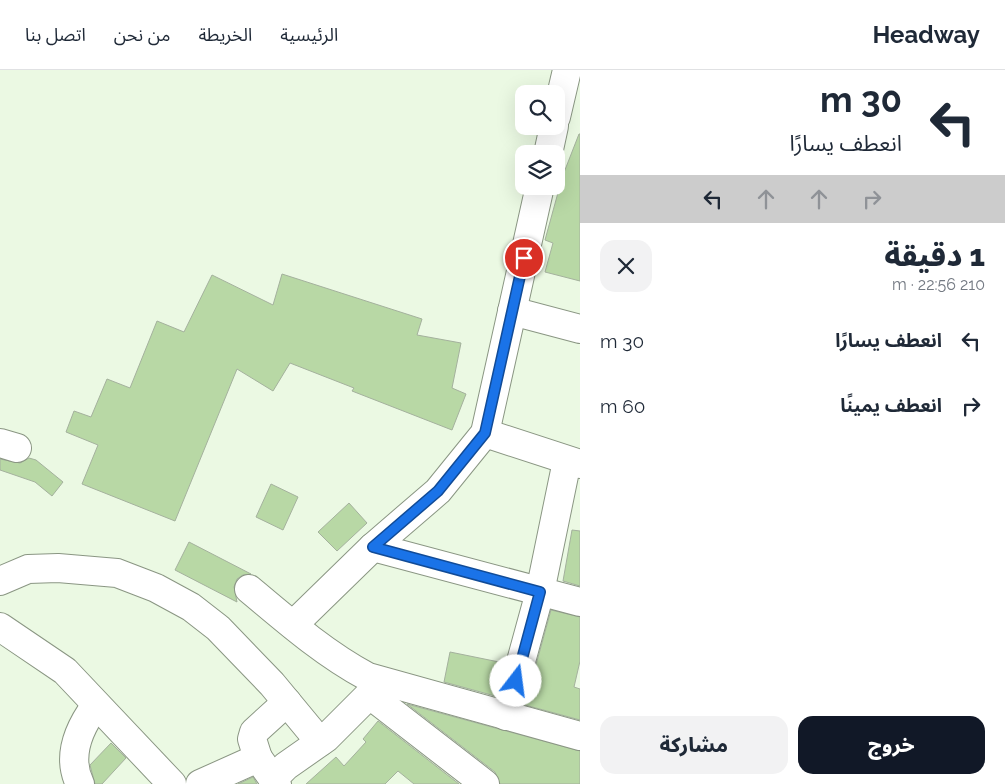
<!DOCTYPE html>
<html lang="ar">
<meta charset="utf-8">
<style>
:root{--surface:#fff;--page:#f2f2f3;--text:#1f2937;--muted:#747a83;--line:#e0e1e3;--accent:#111827}
body{margin:0;font-family:Raleway,"Noto Sans Arabic",sans-serif;background:var(--page);color:var(--text);direction:rtl;height:100vh;display:flex;flex-direction:column;font-size:19px;white-space:nowrap}
*{box-sizing:border-box;margin:0}
p{font-size:16px;color:var(--muted)}
.icon{flex:none;width:28px;height:28px;fill:none;stroke:currentColor;stroke-width:2;stroke-linecap:round;stroke-linejoin:round}
.map{position:relative;flex:1;overflow:hidden;direction:ltr}
.panel{display:flex;flex-direction:column;background:var(--surface);width:425px}
.panel>*{flex:none}
.top-card{background:#fff;color:var(--text);overflow:hidden}
.controls{position:absolute;left:515px;top:15px;display:grid;gap:10px}
.controls a{display:grid;place-items:center;width:50px;height:50px;border-radius:10px;background:var(--surface);box-shadow:0 5px 20px #0002;font-size:25px}
.pin{position:absolute;display:grid;place-items:center;width:42px;height:42px;color:#fff;margin:-21px;border:2px solid #fff;border-radius:50%;box-shadow:0 1px 5px #0007}
.me{position:absolute;width:55px;margin:-28px;rotate:15deg;stroke-linejoin:round;filter:drop-shadow(0 0 4px #0008)}
.turn{display:flex;align-items:center;gap:18px;height:105px;padding:0 20px;font-size:22px}
.turn .icon{width:65px;height:65px;stroke-width:2.5}
.turn b{display:block;font-size:35px;line-height:42px}
.lanes{display:flex;align-items:center;height:48px;padding:0 20px;background:#0003;justify-content:center;gap:25px;direction:ltr}
.lanes .off{opacity:.35}
.round{display:grid;place-items:center;flex:none;width:52px;height:52px;border-radius:15px;background:var(--page)}
.headline{display:flex;align-items:center;justify-content:space-between;height:85px;padding:0 20px}
h1{font-size:30px;font-weight:800;line-height:38px}
.cta{display:flex;gap:10px;margin-top:auto;padding:10px 20px}
.cta a{flex:1;height:58px;border-radius:15px;background:var(--accent);color:#fff;font-size:20px;font-weight:800;line-height:58px;text-align:center}
.cta a+a{background:var(--page);color:var(--text)}
ul{padding:0;list-style:none}
li{display:flex;align-items:center;gap:15px;height:65px;padding:0 20px}
li div{flex:1}
li b{display:block;font-size:19px}
li em{font-style:normal}
header{display:flex;align-items:center;gap:30px;box-sizing:border-box;height:70px;padding:0 25px;background:var(--surface);border-bottom:1px solid var(--line)}
header strong{font-size:24px}
nav{display:flex;gap:28px;margin-inline-start:auto;font-size:18px}
main{display:flex;flex:1;min-height:0}
.map>svg:first-child{display:block}
.building{fill:#b8d8a5;stroke:#a4b19d}
.lines{fill:none;stroke-linecap:round;stroke-linejoin:round}
.minor-casing{stroke:#8a9683;stroke-width:30}
.minor{stroke:#fff;stroke-width:28}
.route-casing{stroke:#114b97;stroke-width:12}
.route{stroke:#1a73e8;stroke-width:9}
</style>
<header>
<strong>Headway</strong>
<nav><a>الرئيسية</a><a>الخريطة</a><a>من نحن</a><a>اتصل بنا</a></nav>
</header>
<main>
<section class="panel">
<div class="top-card">
<div class="turn"><svg class="icon" aria-label="left" viewBox="0 0 24 24"><path d="M17 20v-9H6M10 6l-5 5 5 5"/></svg><div><b>30 m</b>انعطف يسارًا</div></div>
<div class="lanes"><svg class="icon" aria-label="left" viewBox="0 0 24 24"><path d="M17 20v-9H6M10 6l-5 5 5 5"/></svg><svg class="icon off" aria-label="ahead" viewBox="0 0 24 24"><path d="M12 20V5M6 11l6-6 6 6"/></svg><svg class="icon off" aria-label="ahead" viewBox="0 0 24 24"><path d="M12 20V5M6 11l6-6 6 6"/></svg><svg class="icon off" aria-label="right" viewBox="0 0 24 24"><path d="M7 20v-9h11M14 6l5 5-5 5"/></svg></div>
</div>
<div class="headline"><div><h1>1 دقيقة</h1><p>210 m · 22:56</p></div><a class="round"><svg class="icon" aria-label="close" viewBox="0 0 24 24"><path d="M6 6l12 12M18 6L6 18"/></svg></a></div>
<ul>
<li><svg class="icon" aria-label="left" viewBox="0 0 24 24"><path d="M17 20v-9H6M10 6l-5 5 5 5"/></svg><div><b>انعطف يسارًا</b></div><em>30 m</em></li>
<li><svg class="icon" aria-label="right" viewBox="0 0 24 24"><path d="M7 20v-9h11M14 6l5 5-5 5"/></svg><div><b>انعطف يمينًا</b></div><em>60 m</em></li>
</ul>
<div class="cta"><a>خروج</a><a>مشاركة</a></div>
</section>
<div class="map">
<svg width="580" height="714" viewBox="0 0 580 714">
<rect width="100%" height="100%" fill="#ebf9e3"/>
<!-- building -->
<g class="building">
<path d="M 579,64 L 580,64 L 580,211 L 545,202 L 553,173 L 545,170 L 559,119 L 555,117 L 560,103 L 563,105 Z"/>
<path d="M 282,204 L 422,249 L 417,265 L 461,273 L 452,318 L 466,324 L 452,360 L 352,321 L 354,318 L 290,293 L 273,321 L 237,299 L 175,451 L 82,414 L 98,375 L 66,362 L 74,341 L 91,347 L 107,309 L 130,318 L 157,251 L 184,262 L 212,205 L 273,235 Z"/>
<path d="M 29,388 L 36,390 L 63,412 L 52,426 L 35,412 L 0,400 L 0,389 L 20,393 Z"/>
<path d="M 271,414 L 298,427 L 283,460 L 256,447 Z"/>
<path d="M 349,433 L 367,453 L 337,481 L 318,462 Z"/>
<path d="M 572,460 L 580,461 L 580,516 L 563,511 Z"/>
<path d="M 189,472 L 251,504 L 243,505 L 237,509 L 234,517 L 237,532 L 175,500 Z"/>
<path d="M 551,540 L 580,547 L 580,591 L 574,617 L 580,619 L 580,650 L 525,635 Z"/>
<path d="M 450,582 L 504,593 L 495,626 L 444,612 Z"/>
<path d="M 407,634 L 580,681 L 580,714 L 500,714 L 495,702 Z"/>
<path d="M 378,651 L 459,714 L 414,714 L 398,701 L 385,714 L 306,714 L 336,687 L 344,696 L 366,672 L 363,669 Z"/>
<path d="M 111,673 L 126,688 L 102,714 L 95,714 L 90,695 Z"/>
<path d="M 253,707 L 257,714 L 238,714 Z"/>
</g>
<g class="lines">
<defs>
<g id="minor">
<path d="M 556,47 L 567,0"/>
<path d="M 548,84 L 554,56"/>
<path d="M 512,241 L 580,259"/>
<path d="M 485,363 L 580,394"/>
<path d="M 0,373 L 17,378"/>
<path d="M 373,477 L 580,532"/>
<path d="M 0,511 L 28,499 L 58,498 L 117,503 L 156,518 L 191,537 L 218,558 L 272,614 L 320,672"/>
<path d="M 249,519 C 287,551 325,584 368,607 L 580,666"/>
<path d="M 293,555 L 373,477 L 438,421 L 485,363 L 540,116"/>
<path d="M 0,557 L 65,601 L 172,714"/>
<path d="M 370,625 L 485,714"/>
<path d="M 506,646 L 540,522 L 567,391"/>
<path d="M 258,688 L 252,669 L 254,662 L 287,632"/>
<path d="M 80,714 C 66,686 79,658 96,635"/>
<path d="M 200,714 L 258,688 L 273,709"/>
<path d="M 277,714 L 273,709 L 286,696 L 326,668 L 382,612"/>
</g>
</defs>
<!-- minor casing -->
<use href="#minor" class="minor-casing"/>
<!-- minor -->
<use href="#minor" class="minor"/>
</g>
<g class="lines">
<defs>
<path id="route" d="M 516,611 L 540,522 L 373,477 L 438,421 L 485,363 L 524,188"/>
</defs>
<!-- route casing -->
<use href="#route" class="route-casing"/>
<!-- route -->
<use href="#route" class="route"/>
</g>
</svg>
<div class="controls">
<a><svg class="icon" aria-label="search" viewBox="0 0 24 24"><circle cx="10" cy="10" r="6"/><path d="M15 15l6 6"/></svg></a>
<a><svg class="icon" aria-label="layers" viewBox="0 0 24 24"><path d="M12 4l9 5-9 5-9-5zM3 14l9 5 9-5"/></svg></a>
</div>
<div class="pin" style="left:524px;top:188px;background:#d93025"><svg class="icon" aria-label="arrive" viewBox="0 0 24 24"><path d="M6 21V4h12l-3 4 3 4H6"/></svg></div>
<svg class="me" style="left:516px;top:611px" viewBox="-20 -20 40 40"><circle r="19" fill="#fff"/><path d="M0-13L10 11 0 6-10 11z" fill="#1a73e8"/></svg>
</div>
</main>
